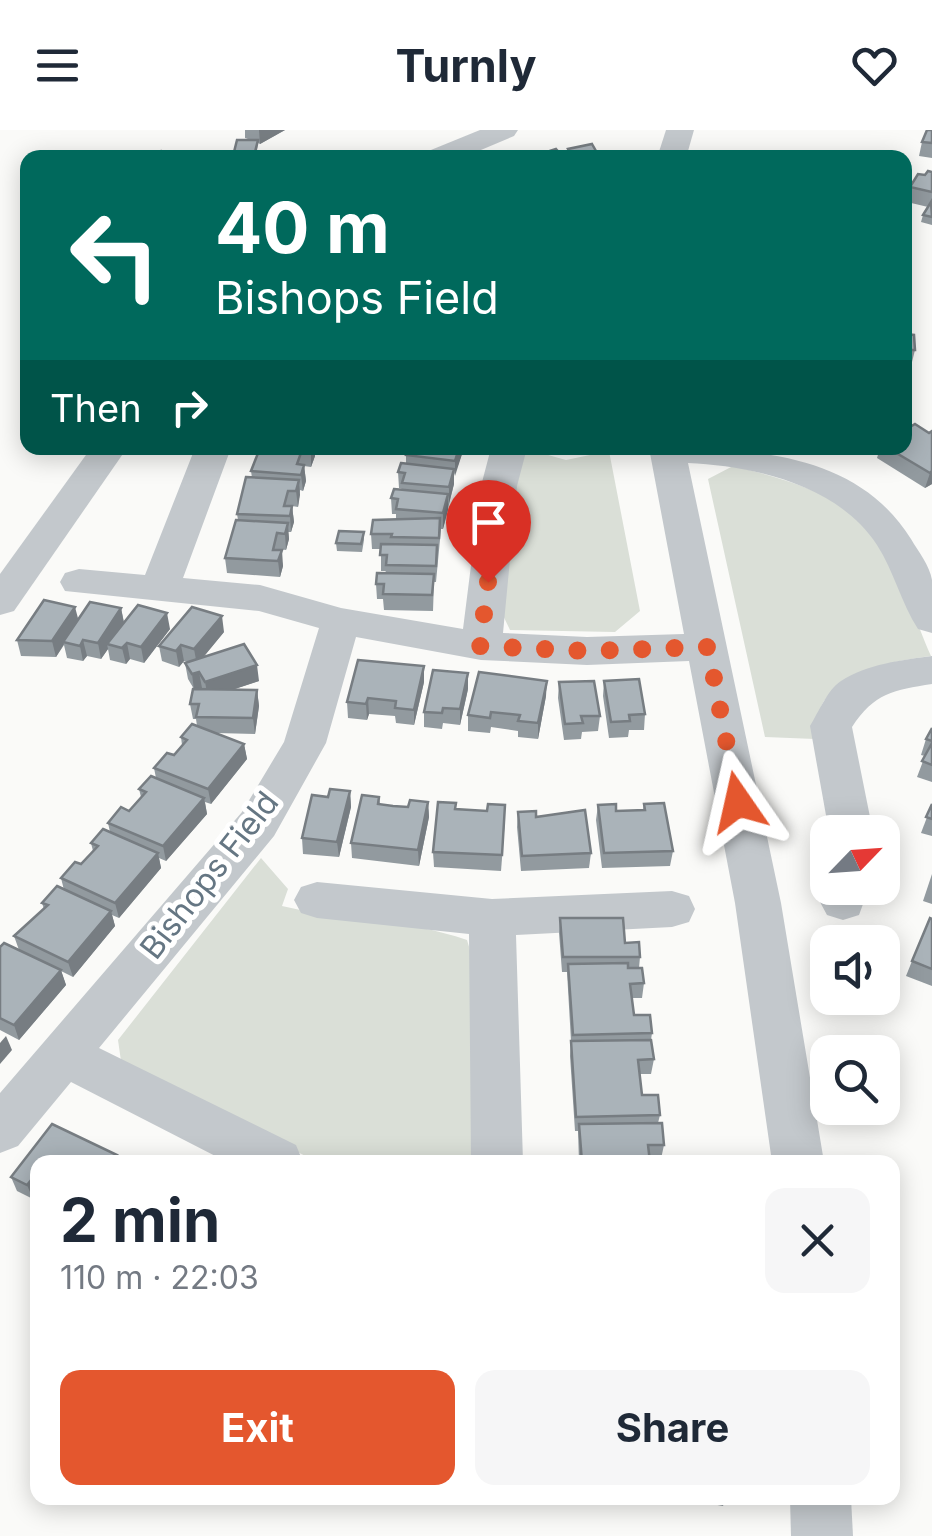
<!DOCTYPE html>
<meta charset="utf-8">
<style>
:root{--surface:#fff;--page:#f6f6f7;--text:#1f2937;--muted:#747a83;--accent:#e4572e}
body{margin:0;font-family:Inter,sans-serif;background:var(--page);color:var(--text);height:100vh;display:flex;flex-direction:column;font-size:38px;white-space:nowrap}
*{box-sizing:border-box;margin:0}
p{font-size:32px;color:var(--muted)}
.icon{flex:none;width:55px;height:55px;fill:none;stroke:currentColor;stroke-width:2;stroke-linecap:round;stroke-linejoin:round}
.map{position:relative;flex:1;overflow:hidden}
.details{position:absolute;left:30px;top:1025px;width:870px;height:350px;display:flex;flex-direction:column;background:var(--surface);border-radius:20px;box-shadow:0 5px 25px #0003}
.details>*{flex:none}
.hud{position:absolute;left:20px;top:20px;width:892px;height:305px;border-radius:20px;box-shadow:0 5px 25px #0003;background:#00695c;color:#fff;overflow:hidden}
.needle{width:65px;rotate:65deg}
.controls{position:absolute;left:810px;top:685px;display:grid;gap:20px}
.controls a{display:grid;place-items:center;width:90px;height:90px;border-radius:20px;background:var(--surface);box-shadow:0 5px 25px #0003;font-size:50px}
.pin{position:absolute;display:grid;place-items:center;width:85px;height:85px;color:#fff;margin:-102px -42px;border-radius:50% 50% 50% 0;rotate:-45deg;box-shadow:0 0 10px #0007}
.pin .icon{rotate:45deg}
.me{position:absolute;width:110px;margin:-55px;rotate:349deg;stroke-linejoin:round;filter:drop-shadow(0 0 8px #0008)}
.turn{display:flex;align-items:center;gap:35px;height:210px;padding:0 30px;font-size:45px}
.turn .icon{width:130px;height:130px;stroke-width:2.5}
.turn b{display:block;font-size:70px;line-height:85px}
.then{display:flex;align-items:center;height:95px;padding:0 30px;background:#0003;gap:20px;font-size:38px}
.round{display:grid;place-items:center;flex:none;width:105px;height:105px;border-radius:20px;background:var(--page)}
.headline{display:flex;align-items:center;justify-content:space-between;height:170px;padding:0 30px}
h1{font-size:60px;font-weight:700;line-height:75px}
.button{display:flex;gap:20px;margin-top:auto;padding:20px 30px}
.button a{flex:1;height:115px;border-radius:20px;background:var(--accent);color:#fff;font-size:40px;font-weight:700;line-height:115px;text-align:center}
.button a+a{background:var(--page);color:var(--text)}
header{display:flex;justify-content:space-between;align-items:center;height:130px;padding:0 30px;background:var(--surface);font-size:45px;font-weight:700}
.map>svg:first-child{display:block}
.green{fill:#dadfd7}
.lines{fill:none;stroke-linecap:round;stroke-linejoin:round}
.minor{fill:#c3c8cc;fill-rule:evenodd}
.wall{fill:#929a9f}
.shaded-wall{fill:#777d82}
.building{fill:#aab3b9;stroke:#777d82;stroke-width:2.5}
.route{stroke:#e4572e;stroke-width:18;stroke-dasharray:0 32.4}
.labels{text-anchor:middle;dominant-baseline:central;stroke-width:10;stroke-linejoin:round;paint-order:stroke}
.street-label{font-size:32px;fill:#657683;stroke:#fff}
</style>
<header><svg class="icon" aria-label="menu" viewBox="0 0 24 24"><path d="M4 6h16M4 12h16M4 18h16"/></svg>Turnly<svg class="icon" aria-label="heart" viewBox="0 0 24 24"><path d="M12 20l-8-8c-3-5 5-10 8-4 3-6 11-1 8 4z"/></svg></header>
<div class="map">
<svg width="932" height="1406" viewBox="0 0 932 1406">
<rect width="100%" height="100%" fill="#fafaf8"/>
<!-- green -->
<g class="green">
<path d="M 521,318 L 535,318 L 534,321 L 566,330 L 609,321 L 640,481 L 615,502 L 510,500 L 499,477 Z"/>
<path d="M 733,336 C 786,349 849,365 881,413 C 902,446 915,490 931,526 C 894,531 849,538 824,571 C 818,580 817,598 815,609 L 765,607 L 708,349 Z"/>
<path d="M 261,728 L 288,759 L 282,776 C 343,791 407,789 467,810 L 473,830 L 478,1032 L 317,1032 L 121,931 L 118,910 Z"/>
</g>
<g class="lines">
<!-- minor -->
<g class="minor">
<path d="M 480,0 L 518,0 L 514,6 L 462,28 L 422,28 L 426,22 Z"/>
<path d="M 666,0 L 694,0 L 686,28 L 657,28 Z"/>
<path d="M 91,318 L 127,318 L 14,481 L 0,485 L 0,444 Z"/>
<path d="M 195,318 L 231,318 L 183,448 L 260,455 L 341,478 L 463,499 L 481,356 L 491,318 L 527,318 L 517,356 L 503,503 L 587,507 L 684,504 L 649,318 C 743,318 855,319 911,409 C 918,421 930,436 932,450 C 932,466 932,486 932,503 L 918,499 C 901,473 894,441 877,415 C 838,355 754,336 688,333 L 781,773 L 824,1032 L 772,1032 L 735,773 L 689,531 L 587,535 L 481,530 L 356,507 L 326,613 L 274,706 L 99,918 L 296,1015 L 303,1032 L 227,1032 L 71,952 L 18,1016 L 0,1023 L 0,963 L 242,682 L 284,612 L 319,498 L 259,481 L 65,461 L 60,452 L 65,443 L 79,439 L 145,445 Z"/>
<path d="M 932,526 L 932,554 C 894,560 874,563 852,597 L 873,702 L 829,702 L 810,596 C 818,583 828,559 841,551 C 867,534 902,530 932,526 Z"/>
<path d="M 828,749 L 828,758 L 869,758 L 859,785 L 843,790 L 827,785 L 820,772 Z"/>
<path d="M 317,752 L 492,769 L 672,761 L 689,766 L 695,779 L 689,792 L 672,797 L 516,805 L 523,1032 L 471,1032 L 469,804 L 317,788 L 301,783 L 294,770 L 301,757 Z"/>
<path d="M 790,1368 L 851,1368 L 853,1406 L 791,1406 Z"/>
</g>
</g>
<!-- wall -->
<g class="wall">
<path d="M 245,0 L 285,0 L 260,14 L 258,13 L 256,28 L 234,28 L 234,22 L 251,10 L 245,8 Z"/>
<path d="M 932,0 L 932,28 L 919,26 L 922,12 Z"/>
<path d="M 932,42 L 932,95 L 921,92 L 923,85 L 928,77 L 907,72 L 910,57 Z"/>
<path d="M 905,204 L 915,220 L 911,236 L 905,235 Z"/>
<path d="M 929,303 L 932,354 L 925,358 L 877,328 L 880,318 L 905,318 Z"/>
<path d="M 260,318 L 319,318 L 318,320 L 314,319 L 315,326 L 311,337 L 304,336 L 306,351 L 303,361 L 300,360 L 298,377 L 292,376 L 294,392 L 291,402 L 288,402 L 289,409 L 286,420 L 279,419 L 283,436 L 280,447 L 227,443 L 225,428 L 238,390 L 237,384 L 252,348 L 251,341 Z"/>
<path d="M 464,318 L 454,346 L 454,354 L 443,399 L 441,399 L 436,452 L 434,452 L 433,481 L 384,480 L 383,469 L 377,469 L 376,454 L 386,441 L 381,441 L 381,419 L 372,419 L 371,404 L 396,390 L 396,384 L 392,384 L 391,368 L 402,359 L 399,358 L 398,342 L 406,334 L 406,325 Z"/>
<path d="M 364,402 L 364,410 L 362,422 L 337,421 L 336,413 Z"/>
<path d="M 121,478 L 124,492 L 170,499 L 144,533 L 130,529 L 126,534 L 110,530 L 108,519 L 101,529 L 87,526 L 83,531 L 67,528 L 64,515 L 56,527 L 21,526 L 17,510 L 78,490 Z"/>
<path d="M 224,502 L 203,527 L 259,551 L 231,560 L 257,560 L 259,576 L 255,604 L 216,603 L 244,614 L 247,629 L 211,674 L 205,672 L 207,684 L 166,731 L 159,728 L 161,738 L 119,788 L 112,785 L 115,796 L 73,847 L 61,841 L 66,855 L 19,910 L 0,900 L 0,817 L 19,820 L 14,806 L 44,779 L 42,773 L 64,760 L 61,748 L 81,734 L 93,721 L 91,713 L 110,702 L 108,693 L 129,681 L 141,667 L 139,659 L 156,648 L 154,638 L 174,625 L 182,615 L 181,607 L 197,596 L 196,589 L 193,589 L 190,574 L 194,559 L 188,549 L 185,533 L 188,532 L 184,531 L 179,537 L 162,531 L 159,516 Z"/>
<path d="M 604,551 L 645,584 L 644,600 L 629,600 L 628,607 L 609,608 L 603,566 Z"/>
<path d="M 424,552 L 414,595 L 396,593 L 395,586 L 369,584 L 367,590 L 348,588 L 347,572 Z"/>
<path d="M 559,552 L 600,586 L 598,601 L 582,602 L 581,609 L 564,610 L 558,568 Z"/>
<path d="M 468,559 L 460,595 L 443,593 L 442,599 L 424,597 L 424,582 Z"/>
<path d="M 546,566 L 538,609 L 518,607 L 518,601 L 491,597 L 490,603 L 468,601 L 468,585 Z"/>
<path d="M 932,598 L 932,652 L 917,647 L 925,626 L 921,625 L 926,609 Z"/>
<path d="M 350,661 L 351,677 L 339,727 L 303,724 L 302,708 L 328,667 Z"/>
<path d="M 379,667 L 380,674 L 408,677 L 428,672 L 429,687 L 419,736 L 352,728 L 351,713 Z"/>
<path d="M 644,674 L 673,721 L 670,736 L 602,738 L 596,690 L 598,675 L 616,681 L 643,680 Z"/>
<path d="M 932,674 L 932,706 L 921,703 Z"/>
<path d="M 456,679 L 505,690 L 501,741 L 434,737 L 433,722 Z"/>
<path d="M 518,682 L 536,687 L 591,723 L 589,738 L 521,741 L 517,697 Z"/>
<path d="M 932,744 L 932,774 L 923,771 Z"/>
<path d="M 560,788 L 625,813 L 640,827 L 639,838 L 644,853 L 642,868 L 632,868 L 634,885 L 652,903 L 651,910 L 654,929 L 651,944 L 640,944 L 642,965 L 660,985 L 658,993 L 664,1015 L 661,1029 L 650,1029 L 650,1032 L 579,1032 L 578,1001 L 575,1001 L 570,926 L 571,911 L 567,842 L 562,842 L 559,803 Z"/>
<path d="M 932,789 L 932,856 L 906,846 L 912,831 Z"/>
<path d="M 38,1032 L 38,1063 L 33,1069 L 17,1061 L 11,1047 Z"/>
<path d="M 695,1368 L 726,1368 L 723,1376 L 695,1371 Z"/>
</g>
<!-- shaded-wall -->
<g class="shaded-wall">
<path d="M 259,0 L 285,0 L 260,14 Z"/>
<path d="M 311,318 L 314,318 L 315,326 L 311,337 Z"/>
<path d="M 459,318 L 464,318 L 455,346 L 455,331 Z"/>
<path d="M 304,335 L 306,351 L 303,361 L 301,345 Z"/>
<path d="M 454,339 L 454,354 L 449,373 L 449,357 Z"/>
<path d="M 932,341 L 932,354 L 925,358 L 930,343 Z"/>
<path d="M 299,350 L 300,365 L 298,377 L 296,361 Z"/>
<path d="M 448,364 L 448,380 L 443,399 L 443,383 Z"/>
<path d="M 292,376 L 294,392 L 291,402 L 290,386 Z"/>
<path d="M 288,393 L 289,409 L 286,420 L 285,404 Z"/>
<path d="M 282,420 L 283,436 L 280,447 L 278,431 Z"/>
<path d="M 75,477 L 79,492 L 63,512 L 64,514 L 56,527 L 52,511 Z"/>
<path d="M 121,478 L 124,494 L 107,514 L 108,519 L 101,529 L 98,513 Z"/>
<path d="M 167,483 L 170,499 L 144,533 L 141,517 Z"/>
<path d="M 222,486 L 224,502 L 197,535 L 194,519 Z"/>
<path d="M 83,510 L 87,526 L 83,531 L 80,516 Z"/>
<path d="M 127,513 L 130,529 L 126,534 L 122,518 Z"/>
<path d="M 181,515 L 184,531 L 179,537 L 176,521 Z"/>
<path d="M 257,535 L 259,551 L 208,568 L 205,552 Z"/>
<path d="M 424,536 L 424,552 L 414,595 L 414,580 Z"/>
<path d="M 199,542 L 202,558 L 194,560 L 192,544 Z"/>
<path d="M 468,543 L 468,559 L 460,595 L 460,579 Z"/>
<path d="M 547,551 L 546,566 L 538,609 L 538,593 Z"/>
<path d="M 257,560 L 259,576 L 255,604 L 253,588 Z"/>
<path d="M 368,568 L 369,584 L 367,590 L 366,574 Z"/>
<path d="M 244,614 L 247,629 L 211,674 L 208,659 Z"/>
<path d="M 350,661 L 351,677 L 339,727 L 337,712 Z"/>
<path d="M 204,668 L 207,684 L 166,731 L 163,716 Z"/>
<path d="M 428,672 L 429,687 L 419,736 L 418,720 Z"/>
<path d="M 158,723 L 161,738 L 119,788 L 115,773 Z"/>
<path d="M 111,781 L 115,796 L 73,847 L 68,832 Z"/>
<path d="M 61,840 L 66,855 L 19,910 L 14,895 Z"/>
<path d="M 6,906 L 12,920 L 0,934 L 0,913 Z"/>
<path d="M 32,1049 L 38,1061 L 33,1069 L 27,1055 Z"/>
</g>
<!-- building -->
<g class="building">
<path d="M 927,0 L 932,0 L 932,13 L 922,12 Z"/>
<path d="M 237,10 L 258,10 L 255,22 L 234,22 Z"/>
<path d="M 592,14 L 600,28 L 573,28 L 568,19 Z"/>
<path d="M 556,19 L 564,28 L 535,28 L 534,26 Z"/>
<path d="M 161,21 L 180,28 L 148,28 Z"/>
<path d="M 928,41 L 932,42 L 932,62 L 910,57 L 918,44 L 925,45 Z"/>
<path d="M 931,72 L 932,87 L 923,85 Z"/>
<path d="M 905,204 L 914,205 L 915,220 L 905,220 Z"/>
<path d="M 915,294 L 929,303 L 932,301 L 932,341 L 930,343 L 888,318 L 905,318 L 905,300 Z"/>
<path d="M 260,318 L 311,318 L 310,321 L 302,320 L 297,334 L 304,335 L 301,345 L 251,341 Z"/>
<path d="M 408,318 L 459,318 L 455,331 L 406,325 Z"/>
<path d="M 401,333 L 454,339 L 449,357 L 402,353 L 405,343 L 398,342 Z"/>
<path d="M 246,347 L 299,350 L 296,361 L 288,361 L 284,376 L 292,376 L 290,386 L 237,384 Z"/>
<path d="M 394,359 L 448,364 L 443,383 L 396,379 L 398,369 L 391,368 Z"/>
<path d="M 440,388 L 439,408 L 391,407 L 392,404 L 371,404 L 373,390 Z"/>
<path d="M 236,390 L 288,393 L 285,404 L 277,403 L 273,420 L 282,420 L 278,431 L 225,428 Z"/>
<path d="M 339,401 L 364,402 L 361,414 L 336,413 Z"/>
<path d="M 381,414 L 437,415 L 436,436 L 386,435 L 387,425 L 380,425 Z"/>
<path d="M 377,443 L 434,444 L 432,465 L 383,464 L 384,454 L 376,454 Z"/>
<path d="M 44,470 L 75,477 L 52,511 L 17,510 Z"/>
<path d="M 90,472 L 121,478 L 98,513 L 83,510 L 80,516 L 63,512 Z"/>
<path d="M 138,475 L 167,483 L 141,517 L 127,513 L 122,518 L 107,514 Z"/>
<path d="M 192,477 L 222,486 L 194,519 L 181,515 L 176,521 L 159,516 Z"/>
<path d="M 244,514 L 257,535 L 205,552 L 199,542 L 192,544 L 185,533 Z"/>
<path d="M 358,530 L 424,536 L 414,580 L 395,578 L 396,571 L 368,568 L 366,574 L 347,572 Z"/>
<path d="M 433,540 L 468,543 L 460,579 L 443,578 L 442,583 L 424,582 Z"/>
<path d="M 479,542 L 547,551 L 538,593 L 518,591 L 520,585 L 491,582 L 490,588 L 468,585 Z"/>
<path d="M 639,549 L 645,584 L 629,585 L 630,591 L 611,592 L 604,551 Z"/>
<path d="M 594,551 L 600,586 L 581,586 L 583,593 L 565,594 L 559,552 Z"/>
<path d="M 193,559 L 257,560 L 253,588 L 196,587 L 199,574 L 190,574 Z"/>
<path d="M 192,594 L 244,614 L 208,659 L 154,638 L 167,623 L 174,625 L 187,610 L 181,607 Z"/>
<path d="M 932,598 L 932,611 L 926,609 Z"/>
<path d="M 932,613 L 932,635 L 922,631 Z"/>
<path d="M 151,646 L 204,668 L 163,716 L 108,693 L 121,677 L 129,681 L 146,662 L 139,659 Z"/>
<path d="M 330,659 L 350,661 L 337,712 L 302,708 L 312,665 L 328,667 Z"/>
<path d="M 362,665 L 379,667 L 378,674 L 393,676 L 408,677 L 410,670 L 428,672 L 418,720 L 351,713 Z"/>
<path d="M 438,672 L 456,673 L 455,679 L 487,681 L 488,674 L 505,675 L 502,725 L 433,722 Z"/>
<path d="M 664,673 L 673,721 L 604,723 L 598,675 L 616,674 L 616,681 L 645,680 L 644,674 Z"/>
<path d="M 932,674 L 932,689 L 926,687 Z"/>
<path d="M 585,680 L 591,723 L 522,726 L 518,682 L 536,681 L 536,687 Z"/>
<path d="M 103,699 L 158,723 L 115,773 L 61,748 L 75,732 L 81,734 L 98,716 L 91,713 Z"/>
<path d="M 57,756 L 111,781 L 68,832 L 14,806 L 48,775 L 42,773 Z"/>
<path d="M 560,788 L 623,788 L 625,813 L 639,812 L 640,827 L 563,827 Z"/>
<path d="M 930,788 L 932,789 L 932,839 L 912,831 Z"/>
<path d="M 4,813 L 61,840 L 14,895 L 0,888 L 0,817 Z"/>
<path d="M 628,833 L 628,838 L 642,838 L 644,853 L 630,854 L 634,885 L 650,885 L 652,903 L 573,905 L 568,834 Z"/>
<path d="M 651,910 L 654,929 L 638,930 L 642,965 L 658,965 L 660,985 L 576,987 L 571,911 Z"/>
<path d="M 662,993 L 664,1015 L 648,1015 L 650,1032 L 582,1032 L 579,994 Z"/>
<path d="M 52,994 L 117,1025 L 112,1032 L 38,1032 L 38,1051 L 32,1049 L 27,1055 L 11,1047 Z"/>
</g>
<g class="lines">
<!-- route -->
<path class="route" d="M 488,452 L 480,516 L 587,521 L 708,517 L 738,672"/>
</g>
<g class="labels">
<!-- street labels -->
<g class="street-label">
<text transform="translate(209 745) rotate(-52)">Bishops Field</text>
</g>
</g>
</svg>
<div class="controls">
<a><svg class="needle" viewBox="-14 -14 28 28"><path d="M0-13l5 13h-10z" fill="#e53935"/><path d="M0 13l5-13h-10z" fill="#747a83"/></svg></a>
<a><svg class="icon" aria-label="sound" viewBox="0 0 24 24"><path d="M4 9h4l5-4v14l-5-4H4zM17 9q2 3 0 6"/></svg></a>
<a><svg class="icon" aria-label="search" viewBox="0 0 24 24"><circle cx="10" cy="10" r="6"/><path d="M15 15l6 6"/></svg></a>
</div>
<div class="pin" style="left:488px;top:452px;background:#d93025"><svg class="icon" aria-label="arrive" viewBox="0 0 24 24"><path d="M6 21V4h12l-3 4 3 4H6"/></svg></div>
<svg class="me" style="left:738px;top:672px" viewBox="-20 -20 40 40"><path d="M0-17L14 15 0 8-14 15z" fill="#e4572e" stroke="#fff" stroke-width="4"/></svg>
<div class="hud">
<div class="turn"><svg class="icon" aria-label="left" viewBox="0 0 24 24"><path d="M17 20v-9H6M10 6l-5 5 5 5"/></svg><div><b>40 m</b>Bishops Field</div></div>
<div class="then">Then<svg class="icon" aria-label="right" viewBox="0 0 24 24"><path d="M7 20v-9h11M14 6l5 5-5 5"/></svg></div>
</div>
<section class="details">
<div class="headline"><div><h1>2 min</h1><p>110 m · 22:03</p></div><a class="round"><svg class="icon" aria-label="close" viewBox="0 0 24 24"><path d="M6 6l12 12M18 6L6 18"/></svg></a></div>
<div class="button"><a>Exit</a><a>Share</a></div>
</section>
</div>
